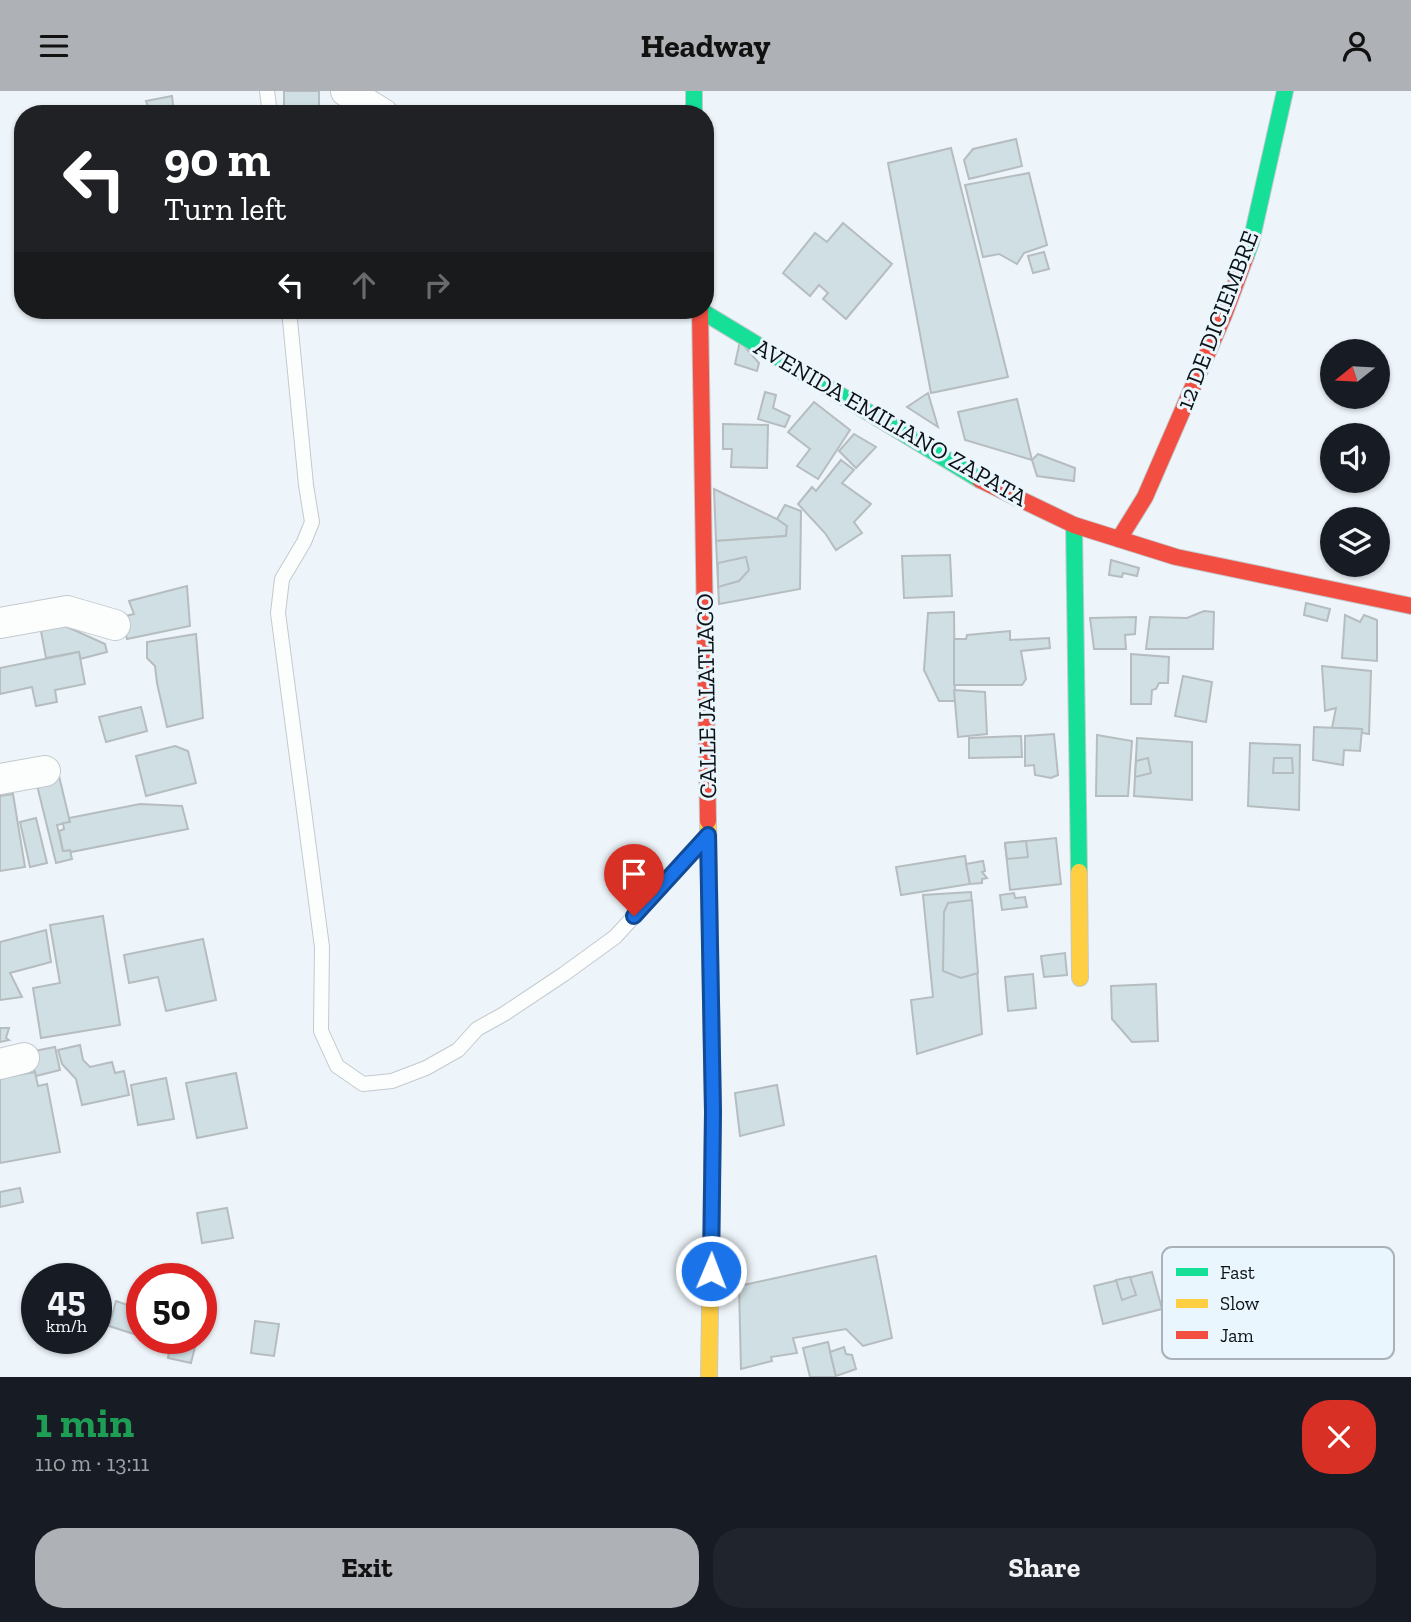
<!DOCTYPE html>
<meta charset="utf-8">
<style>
:root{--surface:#171b24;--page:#20242c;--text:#f1f3f6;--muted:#9ea1a6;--accent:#aeb1b5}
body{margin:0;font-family:"Zilla Slab",serif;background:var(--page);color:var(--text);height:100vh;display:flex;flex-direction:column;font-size:26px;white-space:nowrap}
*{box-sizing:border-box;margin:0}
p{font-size:23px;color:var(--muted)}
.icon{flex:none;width:38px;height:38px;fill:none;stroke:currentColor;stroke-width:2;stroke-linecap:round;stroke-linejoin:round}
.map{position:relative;height:1286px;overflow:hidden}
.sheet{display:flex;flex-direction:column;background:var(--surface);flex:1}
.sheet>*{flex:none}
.banner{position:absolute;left:14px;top:14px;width:700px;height:214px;border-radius:28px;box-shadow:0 2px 5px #0004;background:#202124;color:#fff;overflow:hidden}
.needle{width:46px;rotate:252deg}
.fabs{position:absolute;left:1320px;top:248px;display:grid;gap:14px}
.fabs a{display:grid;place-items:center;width:70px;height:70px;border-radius:50%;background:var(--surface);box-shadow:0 2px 5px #0004;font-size:35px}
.speed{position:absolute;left:21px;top:1172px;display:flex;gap:14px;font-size:35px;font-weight:700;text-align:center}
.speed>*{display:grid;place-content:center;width:91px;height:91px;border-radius:50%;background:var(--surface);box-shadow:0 2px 5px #0004;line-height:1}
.speed small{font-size:18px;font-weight:400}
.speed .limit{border:10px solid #d22;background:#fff;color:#111}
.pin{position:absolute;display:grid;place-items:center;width:60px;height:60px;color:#fff;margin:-72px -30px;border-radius:50% 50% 50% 0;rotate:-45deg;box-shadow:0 0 7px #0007}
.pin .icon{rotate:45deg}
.me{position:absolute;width:77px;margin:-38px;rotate:1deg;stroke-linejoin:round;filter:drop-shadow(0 0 5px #0008)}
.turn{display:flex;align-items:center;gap:24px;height:147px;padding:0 35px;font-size:32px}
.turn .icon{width:91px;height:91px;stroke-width:2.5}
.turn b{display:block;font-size:49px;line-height:60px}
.lanes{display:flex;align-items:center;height:66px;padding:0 35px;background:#0003;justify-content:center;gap:35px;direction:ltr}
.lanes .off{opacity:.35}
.round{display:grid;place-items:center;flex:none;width:74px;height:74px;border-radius:28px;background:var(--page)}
.headline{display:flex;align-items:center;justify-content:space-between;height:119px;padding:0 35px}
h1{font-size:42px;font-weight:700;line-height:52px;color:#1e9e55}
.action{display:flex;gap:14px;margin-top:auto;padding:14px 35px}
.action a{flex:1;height:80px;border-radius:28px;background:var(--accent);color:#111;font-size:28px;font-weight:700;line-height:80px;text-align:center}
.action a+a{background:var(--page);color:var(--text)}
header{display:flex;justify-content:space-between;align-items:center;height:91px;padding:0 35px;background:var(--accent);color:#111;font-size:32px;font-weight:700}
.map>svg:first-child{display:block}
.building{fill:#cfdfe3;stroke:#b6bdc0;stroke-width:2}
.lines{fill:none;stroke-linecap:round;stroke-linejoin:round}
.lane-casing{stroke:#c3c9cd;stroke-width:16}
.street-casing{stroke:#c3c9cd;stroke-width:32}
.fast-casing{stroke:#c3c9cd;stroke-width:18}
.slow-casing{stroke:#c3c9cd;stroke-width:18}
.jam-casing{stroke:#c3c9cd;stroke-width:18}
.lane{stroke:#fcfefe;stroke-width:14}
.street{stroke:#fcfefe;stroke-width:30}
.fast{stroke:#16e098;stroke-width:16}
.slow{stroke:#ffcf43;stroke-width:16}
.jam{stroke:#f24e42;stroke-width:16}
.route-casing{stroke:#114b97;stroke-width:18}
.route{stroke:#1a73e8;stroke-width:12}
.labels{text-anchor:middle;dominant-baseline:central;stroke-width:6;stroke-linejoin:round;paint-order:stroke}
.street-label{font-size:24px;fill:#0d1215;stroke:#eaf6fe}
.key{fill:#eaf6fe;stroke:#a8b2b8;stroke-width:2}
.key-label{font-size:19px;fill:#0d1215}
</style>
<header><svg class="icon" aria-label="menu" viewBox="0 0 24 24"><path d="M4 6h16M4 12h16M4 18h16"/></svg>Headway<svg class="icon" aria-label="person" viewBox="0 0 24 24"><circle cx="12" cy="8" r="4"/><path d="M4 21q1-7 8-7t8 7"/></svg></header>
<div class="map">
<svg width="1411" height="1286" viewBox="0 0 1411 1286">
<rect width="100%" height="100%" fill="#eef5fa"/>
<!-- building -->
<g class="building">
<rect x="284" y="0" width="35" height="23"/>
<path d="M 172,5 L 174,23 L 132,23 L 149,19 L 146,10 Z"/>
<path d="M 1016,48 L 1022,75 L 969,88 L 964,69 L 973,58 Z"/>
<path d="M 951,57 L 1008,286 L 931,302 L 888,72 Z"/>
<path d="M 1029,82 L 1047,154 L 1024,162 L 1017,173 L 999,163 L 983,166 L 965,94 Z"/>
<path d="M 843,132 L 892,173 L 846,228 L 823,208 L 828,202 L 819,194 L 810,205 L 783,182 L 815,142 L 827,151 Z"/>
<path d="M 1044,161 L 1049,178 L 1033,182 L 1028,165 Z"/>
<path d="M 740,250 L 759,272 L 757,280 L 735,273 Z"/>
<path d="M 765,301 L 776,304 L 773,317 L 790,325 L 785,336 L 758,328 Z"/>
<path d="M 928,302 L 938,336 L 907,316 Z"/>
<path d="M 1017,308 L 1032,369 L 965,349 L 958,321 Z"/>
<path d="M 814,311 L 850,339 L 818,388 L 797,375 L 810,358 L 788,341 Z"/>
<path d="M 723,333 L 768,334 L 767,377 L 731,376 L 732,358 L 723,358 Z"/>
<path d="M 854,343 L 876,356 L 856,377 L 839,360 Z"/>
<path d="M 1038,363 L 1075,377 L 1074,390 L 1037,385 L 1032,369 Z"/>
<path d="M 841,369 L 854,379 L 842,392 L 871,413 L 854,431 L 862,442 L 836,459 L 825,442 L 798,413 L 812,396 L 816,400 Z"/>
<path d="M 714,398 L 777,428 L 787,435 L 786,445 L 716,450 Z"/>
<path d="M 785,414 L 801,420 L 800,498 L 719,513 L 716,450 L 786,445 L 787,435 L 777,428 Z"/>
<path d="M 950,464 L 952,505 L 904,507 L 902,465 Z"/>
<path d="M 746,466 L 749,479 L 739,490 L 718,496 L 718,472 Z"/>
<path d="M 1111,469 L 1139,477 L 1137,485 L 1123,482 L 1122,486 L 1109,484 Z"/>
<path d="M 187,495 L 190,535 L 127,548 L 121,526 L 134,523 L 129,510 Z"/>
<path d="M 1306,512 L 1330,518 L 1327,530 L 1304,524 Z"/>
<path d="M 1204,520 L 1214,521 L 1213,558 L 1146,558 L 1150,526 L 1187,527 Z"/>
<path d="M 954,521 L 955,610 L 939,610 L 924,579 L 928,522 Z"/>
<path d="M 1345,524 L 1360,531 L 1364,524 L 1377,529 L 1377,570 L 1342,567 Z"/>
<path d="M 1136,526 L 1135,543 L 1125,544 L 1126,558 L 1094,558 L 1090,527 Z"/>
<path d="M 63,534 L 105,553 L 107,561 L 80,568 L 79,561 L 46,567 L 41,540 Z"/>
<path d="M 1010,540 L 1010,549 L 1049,547 L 1050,557 L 1021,560 L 1026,588 L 1022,594 L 954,594 L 954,548 L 966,548 L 967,544 Z"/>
<path d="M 196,543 L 203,627 L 167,636 L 157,592 L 155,575 L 147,567 L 147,551 Z"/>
<path d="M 79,561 L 85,593 L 55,599 L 57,611 L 36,615 L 32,596 L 0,603 L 0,577 Z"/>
<path d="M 1131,563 L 1169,566 L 1168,592 L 1159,592 L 1156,598 L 1152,599 L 1151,613 L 1131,613 Z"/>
<path d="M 1322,575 L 1371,580 L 1369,643 L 1362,642 L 1362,638 L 1332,637 L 1336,617 L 1325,620 Z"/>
<path d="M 1183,585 L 1212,591 L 1206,631 L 1175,625 Z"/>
<path d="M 954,599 L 985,601 L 987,643 L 958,646 Z"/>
<path d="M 141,616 L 147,640 L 106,651 L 99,626 Z"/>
<path d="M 1314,636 L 1362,638 L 1360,660 L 1344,659 L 1343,674 L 1313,669 Z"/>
<path d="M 1054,643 L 1058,684 L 1051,687 L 1035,684 L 1034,674 L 1025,675 L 1025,645 Z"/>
<path d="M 1097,644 L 1132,650 L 1128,705 L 1096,705 Z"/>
<path d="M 1021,645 L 1022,666 L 969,667 L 969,647 Z"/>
<path d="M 1137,647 L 1192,651 L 1192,709 L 1134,705 Z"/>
<path d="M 1250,652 L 1300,654 L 1299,719 L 1248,715 Z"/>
<path d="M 175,655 L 188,660 L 196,692 L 146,705 L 136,665 Z"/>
<path d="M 1148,667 L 1151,682 L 1135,686 L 1136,670 Z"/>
<path d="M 1274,667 L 1292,667 L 1293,682 L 1273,682 Z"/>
<path d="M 59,685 L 70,731 L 57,734 L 63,760 L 70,759 L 72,768 L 56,772 L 36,690 Z"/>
<path d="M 13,703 L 25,776 L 0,780 L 0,705 Z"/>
<path d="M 140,713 L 182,715 L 188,738 L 71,761 L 70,759 L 63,760 L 59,740 L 64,738 L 63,732 L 70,731 L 69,727 Z"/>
<path d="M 36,727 L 47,772 L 30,776 L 20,731 Z"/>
<path d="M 1056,747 L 1061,793 L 1010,799 L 1005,752 Z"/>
<path d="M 1026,750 L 1028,766 L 1007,768 L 1005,752 Z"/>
<path d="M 965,765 L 970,793 L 901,804 L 896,776 Z"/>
<path d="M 983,770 L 985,780 L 982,781 L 987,787 L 982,788 L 982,792 L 970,793 L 966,773 Z"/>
<path d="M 971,801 L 982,943 L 917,963 L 911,909 L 933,906 L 923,804 Z"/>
<path d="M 1014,802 L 1015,807 L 1025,806 L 1027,816 L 1002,819 L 1000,804 Z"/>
<path d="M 972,809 L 978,882 L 961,887 L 943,880 L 944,821 L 948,812 Z"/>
<path d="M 103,825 L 120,934 L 41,947 L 33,897 L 60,892 L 50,834 Z"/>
<path d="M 46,839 L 51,871 L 10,882 L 22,906 L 0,909 L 0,851 Z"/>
<path d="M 203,848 L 216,909 L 166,920 L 158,886 L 129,892 L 124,864 Z"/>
<path d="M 1065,862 L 1067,884 L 1044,886 L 1041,865 Z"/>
<path d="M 1033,883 L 1036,917 L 1008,920 L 1005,886 Z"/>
<path d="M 1156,893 L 1158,950 L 1132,951 L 1112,928 L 1111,895 Z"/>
<path d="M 0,937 L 9,937 L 6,947 L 9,949 L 0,951 Z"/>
<path d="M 80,954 L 83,969 L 90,976 L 112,971 L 115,982 L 124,980 L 129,1004 L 82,1014 L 76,988 L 62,973 L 58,959 Z"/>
<path d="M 55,956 L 60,979 L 36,985 L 29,961 Z"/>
<path d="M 35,981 L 38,995 L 47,993 L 60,1061 L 0,1072 L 0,987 Z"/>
<path d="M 236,982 L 247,1037 L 197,1047 L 186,992 Z"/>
<path d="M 166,987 L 174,1028 L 138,1034 L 131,994 Z"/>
<path d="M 777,994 L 784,1034 L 740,1045 L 735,1002 Z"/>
<path d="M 20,1097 L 23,1111 L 0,1116 L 0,1101 Z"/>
<path d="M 227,1117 L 233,1147 L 202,1152 L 197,1122 Z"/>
<path d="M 876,1165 L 892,1247 L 863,1255 L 846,1238 L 793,1247 L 797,1262 L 771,1266 L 772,1270 L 741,1278 L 739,1195 Z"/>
<path d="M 1152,1181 L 1162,1218 L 1103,1233 L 1094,1195 Z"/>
<path d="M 1130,1186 L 1136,1204 L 1122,1209 L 1116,1189 Z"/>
<path d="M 116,1210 L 142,1219 L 142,1239 L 140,1245 L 109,1235 Z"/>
<path d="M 255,1230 L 279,1233 L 274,1265 L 251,1262 Z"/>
<path d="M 171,1248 L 197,1248 L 191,1272 L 168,1267 Z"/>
<path d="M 828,1251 L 836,1286 L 810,1286 L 803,1257 Z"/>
<path d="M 844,1256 L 846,1263 L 852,1264 L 856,1278 L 836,1285 L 830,1261 Z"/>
</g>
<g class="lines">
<defs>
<g id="lane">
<path d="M 267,0 L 270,23"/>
<path d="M 289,219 L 306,394 L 312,431 L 304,451 L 282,488 L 278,522 L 322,856 L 321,940 L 337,975 L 363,993 L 392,990 L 426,977 L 458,959 L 477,938 L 504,923 L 564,883 L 615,846 L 701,752"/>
</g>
<g id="street">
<path d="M 346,0 L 383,23"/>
<path d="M 0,532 L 67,520 L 115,534"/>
<path d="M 0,688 L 45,680"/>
<path d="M 0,973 L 24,967"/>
</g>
<g id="fast">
<path d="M 694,0 L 694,23"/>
<path d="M 1246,165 L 1251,151 L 1285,0"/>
<path d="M 700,219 L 980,389"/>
<path d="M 1074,434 L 1079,781"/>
</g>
<g id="slow">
<path d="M 708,730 L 713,1021 L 709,1286"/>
<path d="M 1079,781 L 1080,887"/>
</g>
<g id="jam">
<path d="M 700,219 L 708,730"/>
<path d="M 980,389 L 1074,434 L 1176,466 L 1411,515"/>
<path d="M 1119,448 L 1145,406 L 1224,224 L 1246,165"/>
</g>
</defs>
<!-- lane casing -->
<use href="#lane" class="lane-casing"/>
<!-- street casing -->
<use href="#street" class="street-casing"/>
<!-- fast casing -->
<use href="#fast" class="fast-casing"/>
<!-- slow casing -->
<use href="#slow" class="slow-casing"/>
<!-- jam casing -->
<use href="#jam" class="jam-casing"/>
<!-- lane -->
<use href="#lane" class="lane"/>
<!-- street -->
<use href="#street" class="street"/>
<!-- fast -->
<use href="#fast" class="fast"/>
<!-- slow -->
<use href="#slow" class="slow"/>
<!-- jam -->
<use href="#jam" class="jam"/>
</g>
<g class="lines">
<defs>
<path id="route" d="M 634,825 L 708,744 L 713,1021 L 711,1180"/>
</defs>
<!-- route casing -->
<use href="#route" class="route-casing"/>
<!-- route -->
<use href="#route" class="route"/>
</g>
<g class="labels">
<!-- street labels -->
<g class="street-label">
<text transform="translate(1217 229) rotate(-69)">12 DE DICIEMBRE</text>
<text transform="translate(891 331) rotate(30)">AVENIDA EMILIANO ZAPATA</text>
<text transform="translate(706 605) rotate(-91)">CALLE JALATLACO</text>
</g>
</g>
<!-- legend -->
<rect x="1162" y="1156" width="232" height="112" rx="10" class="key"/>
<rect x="1176" y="1177" width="32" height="8" fill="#16e098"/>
<rect x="1176" y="1208" width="32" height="9" fill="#ffcf43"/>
<rect x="1176" y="1240" width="32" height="8" fill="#f24e42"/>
<g class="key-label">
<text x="1220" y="1188">Fast</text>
<text x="1220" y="1219">Slow</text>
<text x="1220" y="1251">Jam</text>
</g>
</svg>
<div class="fabs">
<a><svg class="needle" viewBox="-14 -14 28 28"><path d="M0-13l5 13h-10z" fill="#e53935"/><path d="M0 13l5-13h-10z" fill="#9ea1a6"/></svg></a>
<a><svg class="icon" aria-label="sound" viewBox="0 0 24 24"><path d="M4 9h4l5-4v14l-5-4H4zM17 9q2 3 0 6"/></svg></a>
<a><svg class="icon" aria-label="layers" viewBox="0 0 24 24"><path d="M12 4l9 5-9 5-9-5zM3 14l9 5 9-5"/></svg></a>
</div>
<div class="speed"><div>45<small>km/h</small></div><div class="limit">50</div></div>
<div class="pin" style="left:634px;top:825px;background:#d93025"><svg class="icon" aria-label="arrive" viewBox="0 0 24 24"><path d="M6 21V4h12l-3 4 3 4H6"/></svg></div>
<svg class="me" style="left:711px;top:1180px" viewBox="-20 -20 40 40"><circle r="17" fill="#1a73e8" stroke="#fff" stroke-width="3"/><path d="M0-11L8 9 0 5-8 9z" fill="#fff"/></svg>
<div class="banner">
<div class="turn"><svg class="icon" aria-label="left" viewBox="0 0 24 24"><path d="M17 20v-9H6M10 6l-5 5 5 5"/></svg><div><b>90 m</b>Turn left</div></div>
<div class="lanes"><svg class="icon" aria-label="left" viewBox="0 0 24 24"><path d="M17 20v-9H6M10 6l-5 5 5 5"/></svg><svg class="icon off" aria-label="ahead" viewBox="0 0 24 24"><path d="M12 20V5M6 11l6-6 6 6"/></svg><svg class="icon off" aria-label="right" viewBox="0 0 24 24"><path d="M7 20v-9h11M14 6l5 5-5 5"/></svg></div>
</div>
</div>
<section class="sheet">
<div class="headline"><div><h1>1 min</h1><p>110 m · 13:11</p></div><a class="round" style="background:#d93025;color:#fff"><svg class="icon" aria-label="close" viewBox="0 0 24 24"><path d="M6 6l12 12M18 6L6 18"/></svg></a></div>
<div class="action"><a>Exit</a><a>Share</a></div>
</section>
